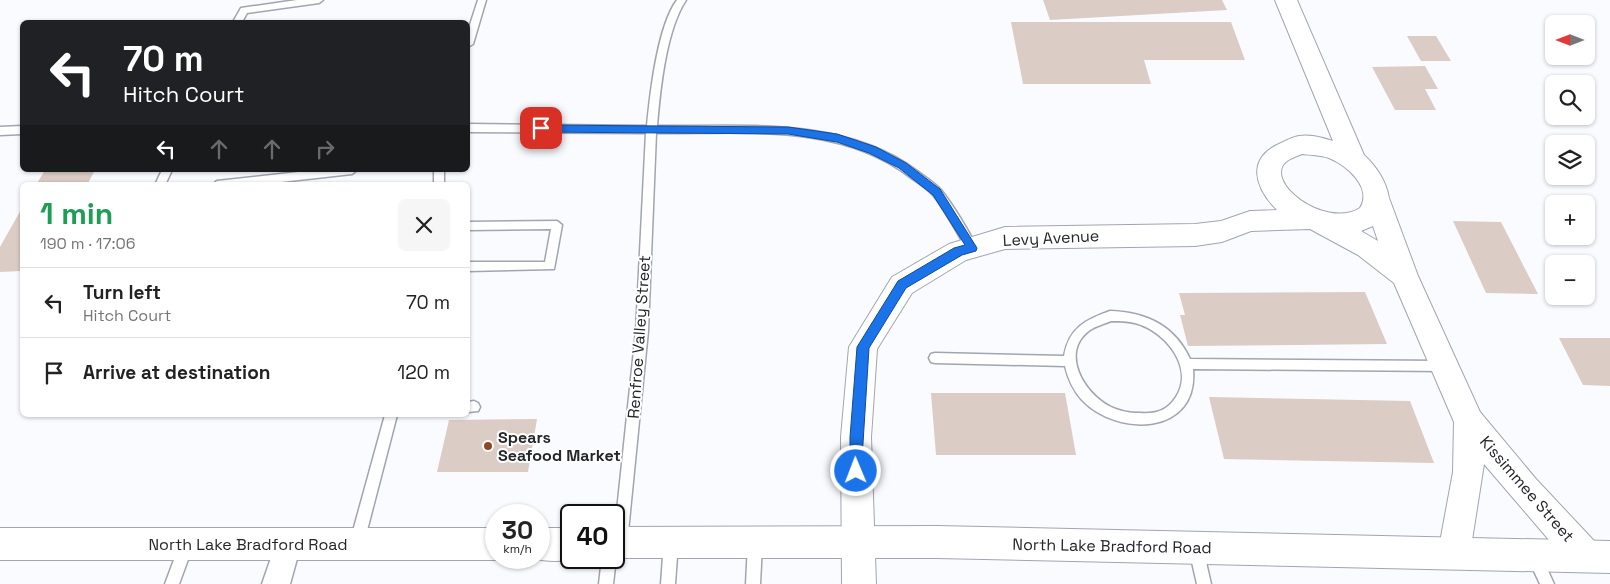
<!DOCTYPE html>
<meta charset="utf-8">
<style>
:root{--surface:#fff;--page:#f6f6f6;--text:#222;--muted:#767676;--line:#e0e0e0}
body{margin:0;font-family:"Space Grotesk",sans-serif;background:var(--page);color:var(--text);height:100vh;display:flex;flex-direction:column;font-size:19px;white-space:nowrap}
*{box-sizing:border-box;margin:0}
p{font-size:16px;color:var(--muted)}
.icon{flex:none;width:28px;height:28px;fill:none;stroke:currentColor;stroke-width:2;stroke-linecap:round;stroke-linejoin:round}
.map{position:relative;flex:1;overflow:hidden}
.details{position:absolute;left:20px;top:182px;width:450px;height:235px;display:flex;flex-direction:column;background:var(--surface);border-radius:8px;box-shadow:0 1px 4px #0004}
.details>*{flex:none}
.top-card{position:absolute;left:20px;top:20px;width:450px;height:152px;border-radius:8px;box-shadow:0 1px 4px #0004;background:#202124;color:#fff;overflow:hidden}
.needle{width:32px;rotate:270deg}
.fabs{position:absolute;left:1545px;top:15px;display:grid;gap:10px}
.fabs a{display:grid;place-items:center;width:50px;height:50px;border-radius:8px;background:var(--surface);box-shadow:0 1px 4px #0004;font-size:25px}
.speed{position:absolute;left:485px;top:504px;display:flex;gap:10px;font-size:25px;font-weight:700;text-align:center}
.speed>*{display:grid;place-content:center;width:65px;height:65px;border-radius:50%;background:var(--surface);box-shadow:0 1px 4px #0004;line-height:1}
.speed small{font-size:12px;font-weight:400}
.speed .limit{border:2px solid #111;border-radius:8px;background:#fff;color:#111}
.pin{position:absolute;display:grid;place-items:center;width:42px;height:42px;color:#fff;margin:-21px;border-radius:10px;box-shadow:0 2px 8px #0006}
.me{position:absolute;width:55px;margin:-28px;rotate:359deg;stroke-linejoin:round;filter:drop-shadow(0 0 4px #0008)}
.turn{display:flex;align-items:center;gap:18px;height:105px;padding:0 20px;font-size:22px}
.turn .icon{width:65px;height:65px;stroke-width:2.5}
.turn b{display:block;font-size:35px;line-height:42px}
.lanes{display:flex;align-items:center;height:48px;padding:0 20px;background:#0003;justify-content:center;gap:25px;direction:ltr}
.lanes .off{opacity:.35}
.round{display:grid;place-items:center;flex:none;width:52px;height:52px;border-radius:8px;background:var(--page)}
.headline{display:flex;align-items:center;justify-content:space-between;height:85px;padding:0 20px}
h1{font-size:30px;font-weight:700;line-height:38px;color:#1e9e55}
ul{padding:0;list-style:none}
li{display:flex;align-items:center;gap:15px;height:70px;padding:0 20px;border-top:1px solid var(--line)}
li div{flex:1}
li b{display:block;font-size:19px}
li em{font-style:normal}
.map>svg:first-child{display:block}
.building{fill:#dbccc5}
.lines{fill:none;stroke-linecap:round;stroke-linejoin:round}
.service-casing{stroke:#a1a5b2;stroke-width:3}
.minor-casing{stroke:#a1a5b2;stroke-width:3}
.tertiary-casing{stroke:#a1a5b2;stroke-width:2}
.secondary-casing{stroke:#a1a5b2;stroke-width:2}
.service{fill:#fff;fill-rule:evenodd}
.minor{fill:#fff;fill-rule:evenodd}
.tertiary{fill:#fff;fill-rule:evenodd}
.secondary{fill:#fff;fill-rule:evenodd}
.route{fill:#1a73e8;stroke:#114b97}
.poi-dot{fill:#8f4921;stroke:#fff;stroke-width:2}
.labels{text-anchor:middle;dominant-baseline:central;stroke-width:4;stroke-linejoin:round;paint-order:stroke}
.street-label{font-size:16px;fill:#24262b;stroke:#fff}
.poi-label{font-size:16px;font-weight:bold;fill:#24262b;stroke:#fff;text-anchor:start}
</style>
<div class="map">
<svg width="1610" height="584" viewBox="0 0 1610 584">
<rect width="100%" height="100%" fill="#fafbfe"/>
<!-- building -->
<g class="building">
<path d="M 1043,0 L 1222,0 L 1227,10 L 1050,20 Z"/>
<path d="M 208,20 L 207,22 L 159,22 L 159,21 Z"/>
<path d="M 1011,22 L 1231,22 L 1245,60 L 1144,60 L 1151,84 L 1023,84 Z"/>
<path d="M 1407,36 L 1436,36 L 1451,61 L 1421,61 Z"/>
<path d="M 1425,66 L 1438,89 L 1425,89 L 1436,110 L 1395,110 L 1372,67 Z"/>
<path d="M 45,170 L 95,170 L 87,185 L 36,185 Z"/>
<path d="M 22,208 L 22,271 L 0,272 L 0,247 Z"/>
<path d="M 1453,221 L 1501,222 L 1538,294 L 1486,293 Z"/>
<path d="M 1365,292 L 1387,344 L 1188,346 L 1180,315 L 1185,315 L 1179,293 Z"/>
<path d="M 1559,338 L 1610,338 L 1610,386 L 1583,385 Z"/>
<path d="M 931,393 L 1065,393 L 1076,455 L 936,455 Z"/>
<path d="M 1209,397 L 1410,401 L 1434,463 L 1224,459 Z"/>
<path d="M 537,419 L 528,472 L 437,472 L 449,420 Z"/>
</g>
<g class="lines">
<defs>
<g id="service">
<path d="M 297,0 L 323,0 L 319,3 L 247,13 L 242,22 L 233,22 L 241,8 Z"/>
<path d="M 478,0 L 486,0 L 473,44 L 468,47 L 468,31 Z"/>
<path d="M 677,0 L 686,0 C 666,30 660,90 657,126 C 744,127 844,116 917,171 C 925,177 935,183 941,190 C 953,205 969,231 977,248 L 976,251 L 968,251 C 957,233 947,213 934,196 C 928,189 918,183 910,177 C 839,122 741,134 656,133 L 648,331 L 627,542 L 625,547 L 620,549 L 615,547 L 614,539 L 636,331 L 646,133 L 468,132 L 468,124 L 647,126 C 650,94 658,25 677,0 Z"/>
<path d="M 22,126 L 22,134 L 0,135 L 0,127 Z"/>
<path d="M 162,170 L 172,170 L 165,185 L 155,185 Z"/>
<path d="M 316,170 L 357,170 L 352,174 L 253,185 L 212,185 L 217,181 Z"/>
<rect x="434" y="170" width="10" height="15"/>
<path d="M 557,221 L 562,225 L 554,269 L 468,271 L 468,262 L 545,262 L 551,229 L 468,230 L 468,222 Z"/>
<path d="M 1110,311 C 1146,312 1175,326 1190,359 L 1444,361 L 1448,362 L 1450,366 L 1448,370 L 1444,371 L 1193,369 C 1199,436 1117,437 1082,400 C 1073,390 1068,379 1065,366 L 935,363 L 931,362 L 929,358 L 931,354 L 935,353 L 1064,356 C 1069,328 1085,320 1110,311 ZM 1111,321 C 1121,321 1132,321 1141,325 C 1168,335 1194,369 1176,397 C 1167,411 1156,414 1140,413 C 1129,413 1120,411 1111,407 C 1084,394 1059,352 1090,330 C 1096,326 1104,324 1111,321 Z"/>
<path d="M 474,401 L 478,403 L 480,407 L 478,411 L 468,412 L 468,402 Z"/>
<path d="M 385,415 L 397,415 L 364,542 L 362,547 L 357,549 L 352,547 L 350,542 Z"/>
<path d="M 671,536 L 676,538 L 678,543 L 675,584 L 661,584 L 664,543 L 666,538 Z"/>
<path d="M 755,538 L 760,540 L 762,545 L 760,584 L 746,584 L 748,545 L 750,540 Z"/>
<path d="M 186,539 L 191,541 L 193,546 L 179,584 L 165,584 L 181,541 Z"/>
<path d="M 1196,542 L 1201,544 L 1203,549 L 1211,584 L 1197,584 L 1189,549 L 1191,544 Z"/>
<path d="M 1535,551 L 1540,553 L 1554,584 L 1540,584 L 1528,558 L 1530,553 Z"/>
<path d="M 614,553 L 616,558 L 613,584 L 599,584 L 602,558 L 614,558 Z"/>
</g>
<path id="minor" d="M 288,531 L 297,535 L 301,544 L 290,584 L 262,584 L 279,535 Z"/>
<path id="tertiary" d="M 1275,0 L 1297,0 L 1364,155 C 1377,167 1386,181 1389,198 L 1418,276 L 1480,412 L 1536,479 L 1597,544 L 1601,556 L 1597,568 L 1585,572 L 1573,568 L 1484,464 L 1470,553 L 1466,565 L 1454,569 L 1442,565 L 1438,553 L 1453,472 L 1454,422 L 1394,283 L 1358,255 L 1310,229 L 1251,231 L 1222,242 L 1195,246 L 1005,249 L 966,260 L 912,293 L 877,349 L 871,437 L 876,584 L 842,584 L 841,437 L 849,347 L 892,277 L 949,244 L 1005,227 L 1195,224 L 1221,221 L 1250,211 L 1277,210 C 1254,187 1246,158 1281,143 C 1287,140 1293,137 1299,136 C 1310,134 1323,138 1333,141 ZM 1302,154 C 1311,155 1320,155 1329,158 C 1346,165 1373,187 1360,208 C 1326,230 1261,181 1287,161 C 1291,158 1297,156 1302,154 ZM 1373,226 L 1378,241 L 1361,231 Z"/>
<g id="secondary">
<path d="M 937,526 L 1610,541 L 1610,573 L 937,558 L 610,558 L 614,558 L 614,527 Z"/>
<path d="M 0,528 L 496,528 L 496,558 L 502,558 L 496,560 L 0,560 Z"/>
<path d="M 539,528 L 571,528 L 571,558 L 577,558 C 565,562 545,562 533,558 L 539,558 Z"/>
</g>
</defs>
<!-- service casing -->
<use href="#service" class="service-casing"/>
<!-- minor casing -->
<use href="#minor" class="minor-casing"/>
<!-- tertiary casing -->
<use href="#tertiary" class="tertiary-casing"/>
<!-- secondary casing -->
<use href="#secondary" class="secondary-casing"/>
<!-- service -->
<use href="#service" class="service"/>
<!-- minor -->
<use href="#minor" class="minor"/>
<!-- tertiary -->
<use href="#tertiary" class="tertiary"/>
<!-- secondary -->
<use href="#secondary" class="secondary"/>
</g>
<!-- route -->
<path class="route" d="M 541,125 L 788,127 L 837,134 L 876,147 L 906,163 L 940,189 L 977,248 L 976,251 L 962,255 L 906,288 L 869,348 L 861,475 L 856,477 L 852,475 L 850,471 L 850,437 L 857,347 L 898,281 L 954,248 L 965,245 L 933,195 L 899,168 L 869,153 L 837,142 L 788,134 L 541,132 L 536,128 Z"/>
<!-- markers -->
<circle class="poi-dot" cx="488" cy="446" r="5"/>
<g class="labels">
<!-- street labels -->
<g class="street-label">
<text transform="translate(1051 238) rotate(-3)">Levy Avenue</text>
<text transform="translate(639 337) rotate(-86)">Renfroe Valley Street</text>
<text transform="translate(1527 489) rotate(49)">Kissimmee Street</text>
<text x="248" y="544">North Lake Bradford Road</text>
<text transform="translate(1112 546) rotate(1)">North Lake Bradford Road</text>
</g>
<!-- poi labels -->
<g class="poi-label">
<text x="498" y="437">Spears<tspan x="498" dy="18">Seafood Market</tspan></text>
</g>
</g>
</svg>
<div class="fabs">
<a><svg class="needle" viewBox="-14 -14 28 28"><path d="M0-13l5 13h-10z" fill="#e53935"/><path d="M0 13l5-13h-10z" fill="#767676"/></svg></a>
<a><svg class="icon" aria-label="search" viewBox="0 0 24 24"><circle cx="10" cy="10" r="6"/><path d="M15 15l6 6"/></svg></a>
<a><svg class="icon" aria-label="layers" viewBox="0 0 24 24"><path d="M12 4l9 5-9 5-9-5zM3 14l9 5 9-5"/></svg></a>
<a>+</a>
<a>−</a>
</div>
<div class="speed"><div>30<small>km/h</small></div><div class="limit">40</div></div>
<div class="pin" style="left:541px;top:128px;background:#d93025"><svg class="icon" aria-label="arrive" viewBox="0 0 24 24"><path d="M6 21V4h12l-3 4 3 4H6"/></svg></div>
<svg class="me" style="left:856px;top:471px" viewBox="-20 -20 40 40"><circle r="17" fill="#1a73e8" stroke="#fff" stroke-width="3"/><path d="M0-11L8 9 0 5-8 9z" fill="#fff"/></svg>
<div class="top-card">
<div class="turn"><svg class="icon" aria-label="left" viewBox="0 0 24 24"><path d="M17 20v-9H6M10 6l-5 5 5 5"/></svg><div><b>70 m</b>Hitch Court</div></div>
<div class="lanes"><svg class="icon" aria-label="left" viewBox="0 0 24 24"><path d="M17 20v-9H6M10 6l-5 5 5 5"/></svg><svg class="icon off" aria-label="ahead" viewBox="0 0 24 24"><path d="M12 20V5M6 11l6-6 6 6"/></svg><svg class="icon off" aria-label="ahead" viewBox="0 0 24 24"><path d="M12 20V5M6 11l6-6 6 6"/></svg><svg class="icon off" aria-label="right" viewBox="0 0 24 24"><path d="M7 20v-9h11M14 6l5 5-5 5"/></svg></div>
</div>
<section class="details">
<div class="headline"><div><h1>1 min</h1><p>190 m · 17:06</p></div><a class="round"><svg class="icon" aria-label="close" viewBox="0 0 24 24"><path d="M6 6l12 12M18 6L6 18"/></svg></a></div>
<ul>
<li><svg class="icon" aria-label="left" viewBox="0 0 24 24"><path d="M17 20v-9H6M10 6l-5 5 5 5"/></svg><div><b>Turn left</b><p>Hitch Court</p></div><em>70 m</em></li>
<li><svg class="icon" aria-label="arrive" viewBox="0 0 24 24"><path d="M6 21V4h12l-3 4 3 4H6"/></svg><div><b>Arrive at destination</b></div><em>120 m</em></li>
</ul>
</section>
</div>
